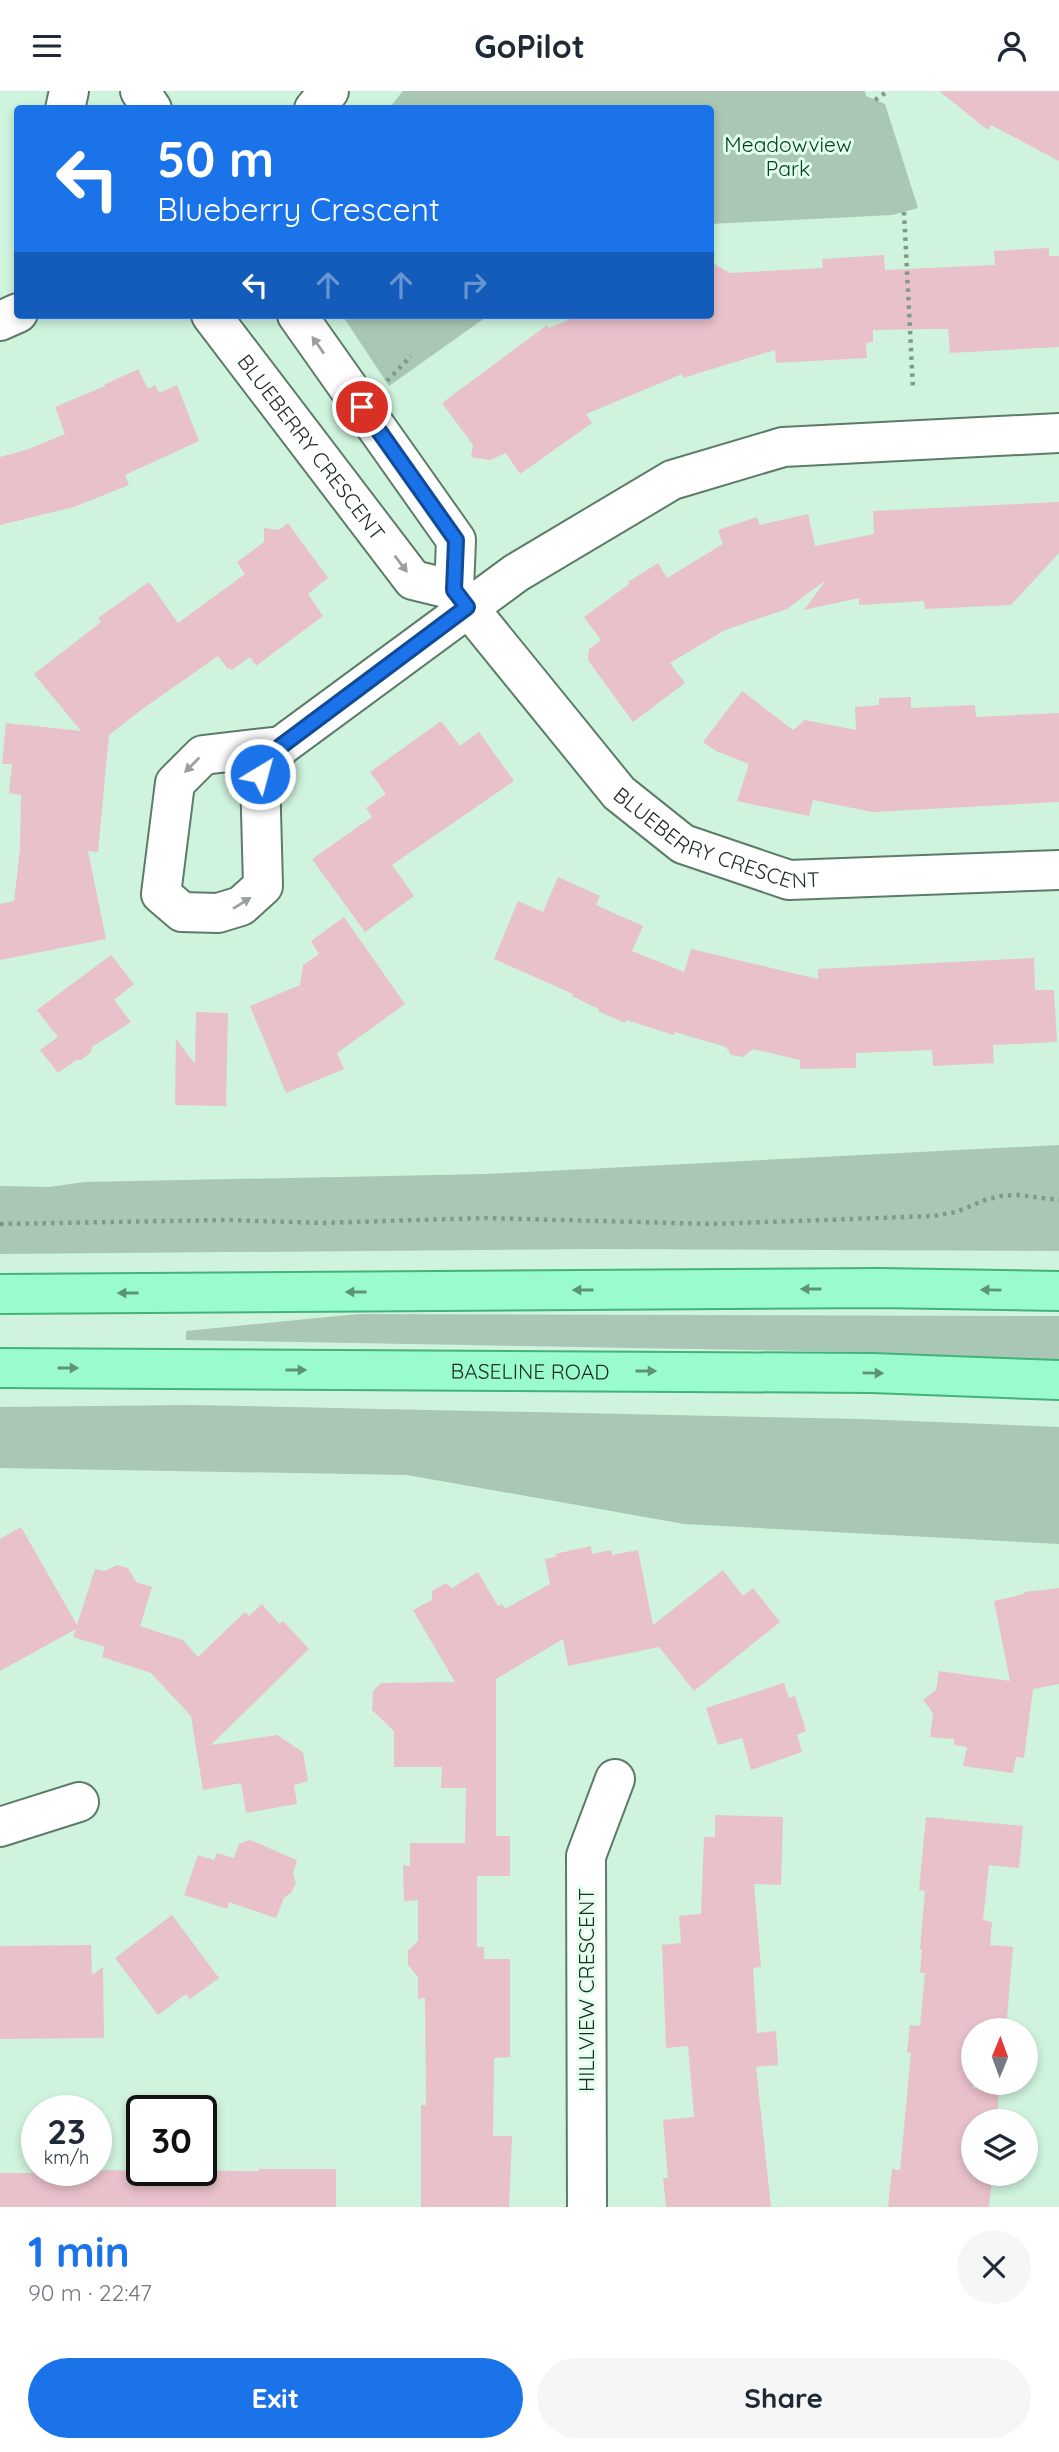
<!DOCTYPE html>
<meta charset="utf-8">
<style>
:root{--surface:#fff;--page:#f6f6f7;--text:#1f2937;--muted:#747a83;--accent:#1a73e8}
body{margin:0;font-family:Quicksand,sans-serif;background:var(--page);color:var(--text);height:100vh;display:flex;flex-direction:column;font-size:26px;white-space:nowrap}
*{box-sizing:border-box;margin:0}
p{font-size:23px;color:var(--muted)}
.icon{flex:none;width:38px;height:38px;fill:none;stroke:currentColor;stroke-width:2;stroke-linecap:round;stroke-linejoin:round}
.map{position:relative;height:2116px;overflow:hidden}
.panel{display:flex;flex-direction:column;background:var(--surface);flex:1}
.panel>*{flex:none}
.top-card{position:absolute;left:14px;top:14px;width:700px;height:214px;border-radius:7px;box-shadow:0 4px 10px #0003;background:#1a73e8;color:#fff;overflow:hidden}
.needle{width:46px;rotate:1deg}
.fabs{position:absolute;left:961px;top:1927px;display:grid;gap:14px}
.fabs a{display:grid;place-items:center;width:77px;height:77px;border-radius:50%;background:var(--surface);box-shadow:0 4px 10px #0003;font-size:35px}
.speed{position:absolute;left:21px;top:2004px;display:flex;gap:14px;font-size:35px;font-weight:700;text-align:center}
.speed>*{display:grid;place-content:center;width:91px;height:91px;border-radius:50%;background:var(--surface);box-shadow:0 4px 10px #0003;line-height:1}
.speed small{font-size:18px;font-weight:400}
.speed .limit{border:4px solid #111;border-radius:10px;background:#fff;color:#111}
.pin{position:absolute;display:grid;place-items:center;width:60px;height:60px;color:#fff;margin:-30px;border:4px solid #fff;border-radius:50%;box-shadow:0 2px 7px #0007}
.me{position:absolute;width:77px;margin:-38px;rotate:37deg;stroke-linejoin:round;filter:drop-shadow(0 0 5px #0008)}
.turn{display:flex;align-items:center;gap:24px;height:147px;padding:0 28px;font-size:32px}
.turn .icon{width:91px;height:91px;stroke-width:2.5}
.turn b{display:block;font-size:49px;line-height:60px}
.lanes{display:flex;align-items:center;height:66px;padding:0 28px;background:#0003;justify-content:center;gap:35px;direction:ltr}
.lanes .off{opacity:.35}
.round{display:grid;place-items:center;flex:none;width:74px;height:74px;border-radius:37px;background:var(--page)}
.head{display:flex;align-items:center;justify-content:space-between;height:119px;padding:0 28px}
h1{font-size:42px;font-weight:700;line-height:52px;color:var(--accent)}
.primary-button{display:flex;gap:14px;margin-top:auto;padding:14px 28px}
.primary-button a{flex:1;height:80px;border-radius:42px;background:var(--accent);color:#fff;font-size:28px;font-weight:700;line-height:80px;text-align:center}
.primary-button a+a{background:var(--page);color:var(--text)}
header{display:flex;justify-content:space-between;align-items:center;height:91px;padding:0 28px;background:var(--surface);font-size:32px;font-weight:700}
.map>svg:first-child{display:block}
.green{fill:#a9c7b4}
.building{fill:#e9c1cb}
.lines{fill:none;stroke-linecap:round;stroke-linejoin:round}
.minor-casing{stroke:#5c7c69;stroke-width:42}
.major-casing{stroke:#43b27b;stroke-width:42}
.path{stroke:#809a8a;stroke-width:4.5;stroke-dasharray:3.5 5;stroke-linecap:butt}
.minor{stroke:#fff;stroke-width:38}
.major{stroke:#9afccc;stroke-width:38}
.oneway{fill:#9ba09d}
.oneway2{fill:#5d9478}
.route-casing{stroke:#114b97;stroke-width:18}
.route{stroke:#1a73e8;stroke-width:12}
.labels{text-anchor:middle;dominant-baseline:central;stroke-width:6;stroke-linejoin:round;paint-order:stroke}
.park-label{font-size:21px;fill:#024026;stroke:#e2feec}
.street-label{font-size:21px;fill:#202d25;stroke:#e2feec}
</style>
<header><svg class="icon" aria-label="menu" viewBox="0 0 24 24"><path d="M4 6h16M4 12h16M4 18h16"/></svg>GoPilot<svg class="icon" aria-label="person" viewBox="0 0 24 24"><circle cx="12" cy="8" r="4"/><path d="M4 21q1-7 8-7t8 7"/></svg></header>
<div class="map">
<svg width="1059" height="2116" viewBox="0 0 1059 2116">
<rect width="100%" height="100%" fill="#cff3dd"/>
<!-- green -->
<g class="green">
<path d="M 403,0 L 865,0 L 866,5 L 885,13 L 918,117 L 892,124 L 711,133 L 710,18 L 389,17 Z"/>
<path d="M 342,224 L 489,224 L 389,295 Z"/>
<path d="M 1059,1054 L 1059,1160 L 599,1158 L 0,1163 L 0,1095 L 49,1096 L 85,1091 L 486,1083 Z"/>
<path d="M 358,1223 L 1059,1225 L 1059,1269 L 860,1261 L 186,1249 L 186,1240 Z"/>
<path d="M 191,1314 L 861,1328 L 1059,1336 L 1059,1453 L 684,1433 L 407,1384 L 0,1377 L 0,1316 Z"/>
</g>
<!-- building -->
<g class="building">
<path d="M 939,0 L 1059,0 L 1059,70 L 991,34 L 988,39 Z"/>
<path d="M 1049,157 L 1049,165 L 1059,165 L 1059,256 L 950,262 L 948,238 L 930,238 L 873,239 L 873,251 L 866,252 L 867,267 L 776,272 L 775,259 L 683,287 L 682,283 L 586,323 L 592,332 L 520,383 L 506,362 L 490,369 L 471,366 L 473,354 L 442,312 L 547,234 L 549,237 L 580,224 L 710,224 L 710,171 L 730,182 L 823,177 L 822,168 L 884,164 L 885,179 L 995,174 L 994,160 Z"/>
<path d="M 138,278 L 148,298 L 155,294 L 159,302 L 177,294 L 199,350 L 125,384 L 129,394 L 74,416 L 0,434 L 0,366 L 29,358 L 65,343 L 55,316 L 105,295 L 104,294 Z"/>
<path d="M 1059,411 L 1059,462 L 1011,514 L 925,518 L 924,510 L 859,514 L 859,507 L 804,519 L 826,489 L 787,518 L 725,539 L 670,572 L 685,592 L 633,631 L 588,569 L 589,558 L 601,549 L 584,526 L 629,493 L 628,491 L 658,472 L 667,487 L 723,453 L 718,439 L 757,426 L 760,434 L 808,423 L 815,455 L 874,443 L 873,420 Z"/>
<path d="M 288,432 L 328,487 L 308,503 L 323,525 L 256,575 L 250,566 L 232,579 L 230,577 L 228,578 L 218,565 L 141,619 L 109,644 L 98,761 L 88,760 L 106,848 L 0,869 L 0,813 L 14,810 L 20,758 L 21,704 L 9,702 L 12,673 L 2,673 L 6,632 L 81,640 L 34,583 L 101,531 L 98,527 L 149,491 L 178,532 L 245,483 L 237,471 L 264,451 L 264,437 L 279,439 Z"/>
<path d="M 742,600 L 793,639 L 805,629 L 856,639 L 855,616 L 879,614 L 879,607 L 911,606 L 911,617 L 975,614 L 976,626 L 1059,622 L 1059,711 L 872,721 L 813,709 L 809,725 L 737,710 L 749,673 L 716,660 L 703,651 Z"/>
<path d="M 441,630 L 460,655 L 479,641 L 514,690 L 392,774 L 414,805 L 365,841 L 312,768 L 372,726 L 366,717 L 386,703 L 370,681 Z"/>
<path d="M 558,786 L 600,805 L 596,814 L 643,835 L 632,860 L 684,881 L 691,858 L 818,888 L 818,878 L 1034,867 L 1035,899 L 1054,899 L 1057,951 L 993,954 L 994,972 L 933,975 L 932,959 L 856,962 L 856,977 L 800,978 L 800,969 L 753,958 L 743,966 L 731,964 L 726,956 L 675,941 L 674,944 L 626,929 L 625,932 L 598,920 L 599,918 L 572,905 L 573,903 L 494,868 L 518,810 L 543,821 Z"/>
<path d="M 344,826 L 405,913 L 337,962 L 344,978 L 286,1002 L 250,915 L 300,894 L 303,874 L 319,863 L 311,850 Z"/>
<path d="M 111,864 L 134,893 L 114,909 L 131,931 L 92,956 L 91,961 L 81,969 L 76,969 L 58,982 L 40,959 L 58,946 L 37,919 Z"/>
<path d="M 196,921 L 228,922 L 226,1012 L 227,1015 L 175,1014 L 176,948 L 195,973 Z"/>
<path d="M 21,1436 L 77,1534 L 95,1478 L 105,1480 L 117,1474 L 128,1477 L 136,1491 L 152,1496 L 140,1535 L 183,1549 L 198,1566 L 245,1521 L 249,1525 L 262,1513 L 279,1533 L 283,1530 L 309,1558 L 211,1654 L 277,1644 L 303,1661 L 308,1690 L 294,1694 L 297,1713 L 246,1722 L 241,1692 L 203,1699 L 191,1625 L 151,1582 L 102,1566 L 105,1556 L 73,1546 L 76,1538 L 0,1580 L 0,1448 Z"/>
<path d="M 591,1455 L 592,1463 L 611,1459 L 612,1464 L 638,1459 L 653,1534 L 723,1479 L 743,1505 L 753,1497 L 780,1531 L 694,1600 L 659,1556 L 568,1575 L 563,1548 L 496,1588 L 496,1745 L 510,1745 L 510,1785 L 477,1785 L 477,1856 L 484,1856 L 484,1868 L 510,1868 L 510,1966 L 494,1967 L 493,2045 L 512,2045 L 509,2116 L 421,2116 L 421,2014 L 426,2014 L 425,1907 L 418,1908 L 418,1886 L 408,1874 L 408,1860 L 418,1850 L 418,1809 L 404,1810 L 403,1774 L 410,1775 L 410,1752 L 465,1752 L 466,1697 L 441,1697 L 442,1676 L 394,1676 L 394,1640 L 372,1619 L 373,1600 L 381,1592 L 455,1591 L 413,1519 L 432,1509 L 432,1500 L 446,1492 L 452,1497 L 478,1481 L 498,1515 L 502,1513 L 505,1518 L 550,1493 L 545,1468 L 556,1466 L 555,1463 Z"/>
<path d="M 1059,1497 L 1059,1593 L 1033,1598 L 1024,1667 L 1016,1666 L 1013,1682 L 963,1675 L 967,1656 L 954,1654 L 954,1648 L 930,1646 L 933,1622 L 923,1609 L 936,1599 L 939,1580 L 1010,1590 L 994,1510 L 1024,1503 L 1024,1501 Z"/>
<path d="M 784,1592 L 789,1607 L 795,1605 L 806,1640 L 797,1644 L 802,1661 L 751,1679 L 742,1647 L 718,1654 L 706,1617 Z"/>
<path d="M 715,1724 L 783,1726 L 781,1794 L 754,1793 L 761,1876 L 753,1877 L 757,1942 L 776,1940 L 778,1974 L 756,1976 L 771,2116 L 666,2116 L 663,2087 L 668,2087 L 663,2029 L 694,2026 L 688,1955 L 666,1957 L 662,1854 L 681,1852 L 679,1825 L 701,1823 L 704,1746 L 715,1746 Z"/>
<path d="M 926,1726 L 1023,1735 L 1019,1777 L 989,1774 L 983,1829 L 992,1831 L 990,1854 L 1013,1856 L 1006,1939 L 973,1939 L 973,1997 L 999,1999 L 997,2030 L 973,2030 L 973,2086 L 992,2087 L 989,2116 L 888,2116 L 892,2078 L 900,2079 L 911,1962 L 907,1961 L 910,1934 L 920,1935 L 925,1882 L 920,1882 L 922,1859 L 920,1858 L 925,1800 L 919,1799 Z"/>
<path d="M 250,1749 L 297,1769 L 293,1783 L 296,1792 L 291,1802 L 284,1807 L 276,1827 L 229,1811 L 227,1818 L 184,1804 L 198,1764 L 214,1769 L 217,1762 L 234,1767 L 239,1753 Z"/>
<path d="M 172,1824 L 219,1887 L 190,1908 L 186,1903 L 158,1924 L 115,1867 Z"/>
<path d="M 91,1854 L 92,1884 L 103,1876 L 104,1947 L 0,1948 L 0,1855 Z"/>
<path d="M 259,2078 L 336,2078 L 336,2116 L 0,2116 L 0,2082 L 36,2082 L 36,2079 L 259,2080 Z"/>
</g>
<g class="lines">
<defs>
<g id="minor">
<path d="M 140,0 L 152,18"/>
<path d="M 65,18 L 69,0"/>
<path d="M 314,18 L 329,0"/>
<path id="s1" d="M 211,224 L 413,489 L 454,499"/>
<path id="s2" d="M 297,224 L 456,449 L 454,499 L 619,702 L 683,753 L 789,789 L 1059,779"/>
<path d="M 0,230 L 18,222"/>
<path d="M 281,655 L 203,664 L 175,692 L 161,803 L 182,821 L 218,822 L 241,815 L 263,795 L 260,683 L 281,655 L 516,482 L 672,389 L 783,356 L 1059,342"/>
<path d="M 0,1736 L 79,1711"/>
<path d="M 587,2116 L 586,1765 L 615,1688"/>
</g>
<g id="major">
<path d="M 0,1203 L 879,1197 L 1059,1200"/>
<path id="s3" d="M 0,1277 L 872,1282 L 1059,1289"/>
</g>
</defs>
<!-- minor casing -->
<use href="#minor" class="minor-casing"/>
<!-- major casing -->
<use href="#major" class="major-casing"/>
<!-- path -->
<g class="path">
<path d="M 875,9 L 888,0"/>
<path d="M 904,121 L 913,298"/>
<path d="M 387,290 L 411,265"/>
<path d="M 0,1133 L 226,1129 L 322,1132 L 484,1127 L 713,1133 L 933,1125 L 956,1121 L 985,1109 L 1001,1105 L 1017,1104 L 1059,1109"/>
</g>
<!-- minor -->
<use href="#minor" class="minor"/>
<!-- major -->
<use href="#major" class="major"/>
</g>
<!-- one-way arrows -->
<defs><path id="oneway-solid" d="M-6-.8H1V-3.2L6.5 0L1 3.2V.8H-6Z" transform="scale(1.75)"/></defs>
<g class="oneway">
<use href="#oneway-solid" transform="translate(318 254) rotate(-125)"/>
<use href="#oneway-solid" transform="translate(401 473) rotate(53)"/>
<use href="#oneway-solid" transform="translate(192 674) rotate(135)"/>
<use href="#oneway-solid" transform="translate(242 812) rotate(-32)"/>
</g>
<g class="oneway2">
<use href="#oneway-solid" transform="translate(811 1198) rotate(180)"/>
<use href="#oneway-solid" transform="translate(583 1199) rotate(180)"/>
<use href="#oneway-solid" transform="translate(991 1199) rotate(-179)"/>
<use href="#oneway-solid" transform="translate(356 1201) rotate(180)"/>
<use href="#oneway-solid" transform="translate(128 1202) rotate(180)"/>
<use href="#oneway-solid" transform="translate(68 1277)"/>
<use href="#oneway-solid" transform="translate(296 1279)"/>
<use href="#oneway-solid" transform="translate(646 1280)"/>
<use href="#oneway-solid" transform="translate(873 1282) rotate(1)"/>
</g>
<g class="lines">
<defs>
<path id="route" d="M 260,683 L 281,655 L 467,516 L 454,499 L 456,449 L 362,316"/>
</defs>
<!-- route casing -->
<use href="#route" class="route-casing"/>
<!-- route -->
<use href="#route" class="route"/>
</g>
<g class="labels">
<!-- park labels -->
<g class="park-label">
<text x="788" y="53">Meadowview<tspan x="788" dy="24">Park</tspan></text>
</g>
<!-- street labels -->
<g class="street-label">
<text stroke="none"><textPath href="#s1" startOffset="166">BLUEBERRY CRESCENT</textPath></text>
<text stroke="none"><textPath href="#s2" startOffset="698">BLUEBERRY CRESCENT</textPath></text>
<text stroke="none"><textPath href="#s3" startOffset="530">BASELINE ROAD</textPath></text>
<text transform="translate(586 1899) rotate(-90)">HILLVIEW CRESCENT</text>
</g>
</g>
</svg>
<div class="fabs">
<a><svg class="needle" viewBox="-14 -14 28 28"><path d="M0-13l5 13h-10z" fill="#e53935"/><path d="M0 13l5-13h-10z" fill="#747a83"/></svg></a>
<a><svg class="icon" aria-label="layers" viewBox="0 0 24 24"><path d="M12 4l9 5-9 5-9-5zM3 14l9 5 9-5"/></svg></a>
</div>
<div class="speed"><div>23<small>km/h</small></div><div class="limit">30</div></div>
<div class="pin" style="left:362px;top:316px;background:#d93025"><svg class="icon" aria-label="arrive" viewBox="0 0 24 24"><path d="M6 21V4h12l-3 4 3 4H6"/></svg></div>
<svg class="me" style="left:260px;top:683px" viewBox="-20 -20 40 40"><circle r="17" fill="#1a73e8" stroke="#fff" stroke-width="3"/><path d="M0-11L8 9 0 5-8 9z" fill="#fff"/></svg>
<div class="top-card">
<div class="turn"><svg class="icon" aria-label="left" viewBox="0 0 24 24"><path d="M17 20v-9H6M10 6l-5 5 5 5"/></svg><div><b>50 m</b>Blueberry Crescent</div></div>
<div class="lanes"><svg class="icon" aria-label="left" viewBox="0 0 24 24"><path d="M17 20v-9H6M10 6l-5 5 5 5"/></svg><svg class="icon off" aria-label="ahead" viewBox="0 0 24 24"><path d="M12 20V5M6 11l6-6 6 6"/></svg><svg class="icon off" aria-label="ahead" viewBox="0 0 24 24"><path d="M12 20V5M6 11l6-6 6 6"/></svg><svg class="icon off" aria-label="right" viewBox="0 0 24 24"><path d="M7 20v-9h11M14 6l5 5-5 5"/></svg></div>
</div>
</div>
<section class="panel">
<div class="head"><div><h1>1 min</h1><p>90 m · 22:47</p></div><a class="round"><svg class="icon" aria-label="close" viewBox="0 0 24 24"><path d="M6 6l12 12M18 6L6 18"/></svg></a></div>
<div class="primary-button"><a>Exit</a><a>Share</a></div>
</section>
